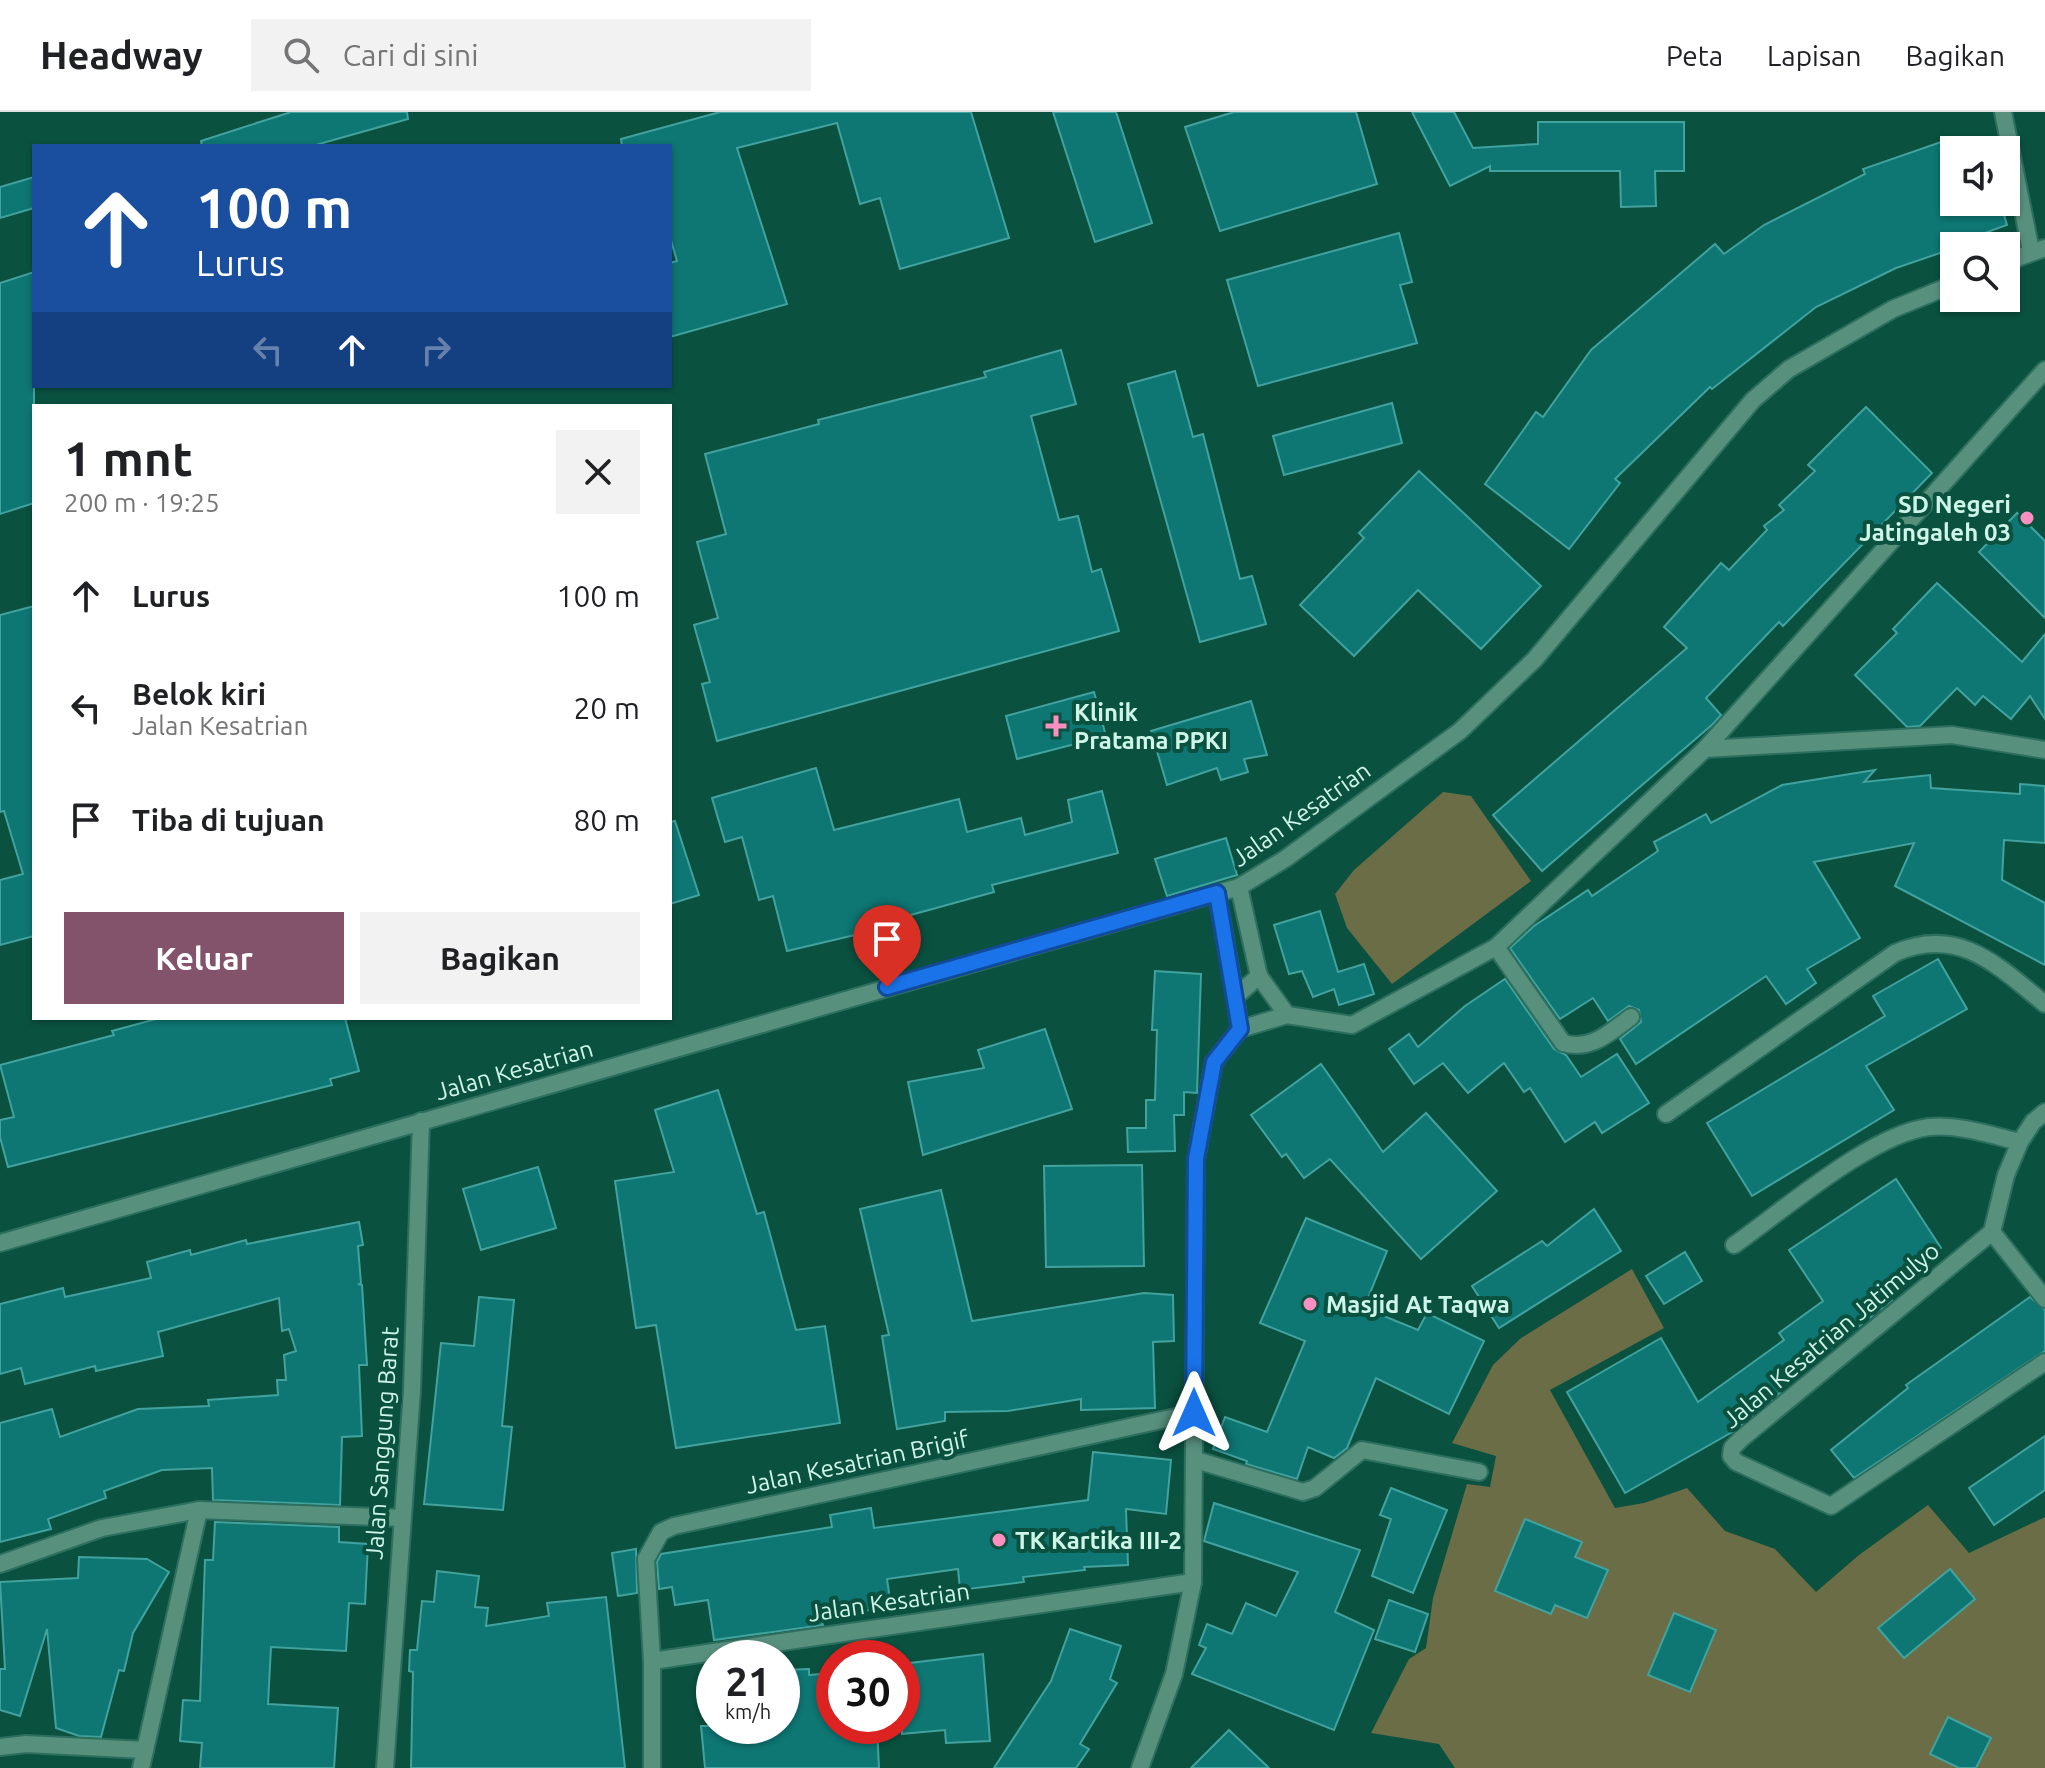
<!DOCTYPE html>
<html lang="id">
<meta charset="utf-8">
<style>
:root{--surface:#fff;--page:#f2f2f2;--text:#202124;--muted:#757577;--line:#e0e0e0;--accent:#83526b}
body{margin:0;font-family:Ubuntu,sans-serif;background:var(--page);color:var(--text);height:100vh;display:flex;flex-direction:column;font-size:30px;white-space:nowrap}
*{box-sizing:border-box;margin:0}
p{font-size:26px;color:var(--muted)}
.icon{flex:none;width:44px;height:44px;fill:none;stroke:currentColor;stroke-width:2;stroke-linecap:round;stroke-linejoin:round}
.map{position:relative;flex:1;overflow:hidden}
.sheet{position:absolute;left:32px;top:292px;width:640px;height:616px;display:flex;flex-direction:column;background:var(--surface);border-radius:0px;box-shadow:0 2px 6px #0004}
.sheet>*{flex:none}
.guide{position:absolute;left:32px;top:32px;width:640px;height:244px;border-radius:0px;box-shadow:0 2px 6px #0004;background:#1a4fa0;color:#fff;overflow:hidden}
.buttons{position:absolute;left:1940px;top:24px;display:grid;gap:16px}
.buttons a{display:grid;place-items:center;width:80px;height:80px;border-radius:0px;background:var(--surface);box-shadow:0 2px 6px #0004;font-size:40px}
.speed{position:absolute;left:696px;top:1528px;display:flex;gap:16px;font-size:40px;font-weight:700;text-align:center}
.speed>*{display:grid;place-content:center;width:104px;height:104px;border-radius:50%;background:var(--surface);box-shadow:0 2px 6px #0004;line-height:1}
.speed small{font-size:20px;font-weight:400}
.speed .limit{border:12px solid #d22;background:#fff;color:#111}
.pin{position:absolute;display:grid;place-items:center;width:68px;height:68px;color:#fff;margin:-82px -34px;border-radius:50% 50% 50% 0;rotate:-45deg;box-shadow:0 0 8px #0007}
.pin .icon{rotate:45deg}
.me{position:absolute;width:88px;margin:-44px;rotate:0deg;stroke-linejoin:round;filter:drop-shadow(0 0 6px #0008)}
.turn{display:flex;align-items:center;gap:28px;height:168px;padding:0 32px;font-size:36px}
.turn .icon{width:104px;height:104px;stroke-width:2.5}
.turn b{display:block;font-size:56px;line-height:68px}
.lanes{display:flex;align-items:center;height:76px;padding:0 32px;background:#0003;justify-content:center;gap:40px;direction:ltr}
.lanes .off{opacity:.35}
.round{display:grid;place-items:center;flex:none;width:84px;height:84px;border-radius:0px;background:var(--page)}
.headline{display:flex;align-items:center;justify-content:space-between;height:136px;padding:0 32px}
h1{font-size:48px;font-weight:700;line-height:60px}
.primary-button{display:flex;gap:16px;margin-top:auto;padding:16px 32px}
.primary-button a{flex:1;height:92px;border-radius:0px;background:var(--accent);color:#fff;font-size:32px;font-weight:700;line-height:92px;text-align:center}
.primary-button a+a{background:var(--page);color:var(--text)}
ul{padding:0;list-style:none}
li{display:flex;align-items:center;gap:24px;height:112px;padding:0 32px}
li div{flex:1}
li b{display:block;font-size:30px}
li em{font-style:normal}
header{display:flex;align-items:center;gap:48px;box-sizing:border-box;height:112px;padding:0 40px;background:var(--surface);border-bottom:2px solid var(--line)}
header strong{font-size:38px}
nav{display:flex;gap:44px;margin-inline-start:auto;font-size:28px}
.search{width:560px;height:72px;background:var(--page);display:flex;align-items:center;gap:20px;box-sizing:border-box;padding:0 28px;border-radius:0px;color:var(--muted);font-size:30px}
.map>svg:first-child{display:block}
.green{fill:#6a6d45}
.building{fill:#0e7673;stroke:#42a29e;stroke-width:2}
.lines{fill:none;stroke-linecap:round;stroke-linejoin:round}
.minor-casing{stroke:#2d6f5e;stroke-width:20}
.minor{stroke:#58907e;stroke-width:16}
.route-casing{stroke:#114b97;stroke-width:20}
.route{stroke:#1a73e8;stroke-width:14}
.poi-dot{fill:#fc8fc2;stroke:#0a5140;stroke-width:3}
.labels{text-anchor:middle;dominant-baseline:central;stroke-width:8;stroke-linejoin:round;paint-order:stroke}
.poi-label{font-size:24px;font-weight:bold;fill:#cef5e7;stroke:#0a5140;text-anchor:start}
.street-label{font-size:24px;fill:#cef5e7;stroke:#0a5140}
</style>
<header>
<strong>Headway</strong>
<div class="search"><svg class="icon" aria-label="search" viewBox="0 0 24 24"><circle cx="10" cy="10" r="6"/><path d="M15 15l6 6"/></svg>Cari di sini</div>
<nav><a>Peta</a><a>Lapisan</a><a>Bagikan</a></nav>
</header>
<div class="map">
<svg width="2045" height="1656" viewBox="0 0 2045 1656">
<rect width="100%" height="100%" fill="#0a5140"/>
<!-- green -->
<g class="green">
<path d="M 1443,680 L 1471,684 L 1531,769 L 1392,872 L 1347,816 L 1335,782 L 1354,758 Z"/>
<path d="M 1632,1157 L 1664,1216 L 1550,1278 L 1615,1396 L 1644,1391 L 1687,1376 L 1725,1419 L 1775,1437 L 1816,1480 L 1859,1443 L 1928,1393 L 1969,1441 L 2045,1405 L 2045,1656 L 1455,1656 L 1439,1632 L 1371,1621 L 1409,1547 L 1426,1536 L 1433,1486 L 1467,1372 L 1490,1375 L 1496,1344 L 1452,1331 L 1493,1253 L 1521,1226 Z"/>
</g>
<!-- building -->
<g class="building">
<path d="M 291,0 L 407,0 L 408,7 L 312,34 L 202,34 L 201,29 Z"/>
<path d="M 720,0 L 971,0 L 1009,126 L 900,157 L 880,86 L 860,92 L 837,11 L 737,36 L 787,192 L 670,225 L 670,151 L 677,149 L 670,125 L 670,34 L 622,34 L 621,27 Z"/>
<path d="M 1053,0 L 1116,0 L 1152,111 L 1095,130 Z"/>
<path d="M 1234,0 L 1356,0 L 1377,72 L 1220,119 L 1185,15 Z"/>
<path d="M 1412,0 L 1454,0 L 1473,36 L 1538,32 L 1538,10 L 1684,10 L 1684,59 L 1655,59 L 1656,94 L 1621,95 L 1620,59 L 1490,59 L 1490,54 L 1450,74 Z"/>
<path d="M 1941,30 L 1954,68 L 1954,90 L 2000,90 L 2007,113 L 1979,123 L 1981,127 L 1896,156 L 1816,195 L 1712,277 L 1710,275 L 1615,367 L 1620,371 L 1569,437 L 1485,372 L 1536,300 L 1543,305 L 1591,238 L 1715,132 L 1724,142 L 1764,113 L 1865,62 L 1863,57 Z"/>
<path d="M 34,65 L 34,96 L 0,106 L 0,75 Z"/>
<path d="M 1399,121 L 1412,170 L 1400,173 L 1417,231 L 1258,274 L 1227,168 Z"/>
<path d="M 34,160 L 34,391 L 0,402 L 0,171 Z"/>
<path d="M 1061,238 L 1076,292 L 1031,304 L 1059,408 L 1078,404 L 1092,460 L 1101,457 L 1119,519 L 717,629 L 702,572 L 710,570 L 694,513 L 718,506 L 697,430 L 726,422 L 705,342 L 819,312 L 818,308 L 986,265 L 984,260 Z"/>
<path d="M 1175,259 L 1193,325 L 1203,322 L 1240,467 L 1252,464 L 1266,512 L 1200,530 L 1128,272 Z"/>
<path d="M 1392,291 L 1402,331 L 1284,363 L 1273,324 Z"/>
<path d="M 1866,295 L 1932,361 L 1783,514 L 1779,510 L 1706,586 L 1721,603 L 1713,612 L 1542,759 L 1493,703 L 1687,536 L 1664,515 L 1721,451 L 1729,458 L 1767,418 L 1764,414 L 1784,398 L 1779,393 L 1815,359 L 1808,353 Z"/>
<path d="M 1419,359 L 1541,474 L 1481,537 L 1418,478 L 1354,544 L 1300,493 L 1364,426 L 1359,421 Z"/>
<path d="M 2017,401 L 2045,429 L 2045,506 L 1979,440 Z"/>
<path d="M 1937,471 L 2022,550 L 2045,522 L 2045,607 L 2030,584 L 2011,607 L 1983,584 L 1975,593 L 1957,576 L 1920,614 L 1907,615 L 1855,563 L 1897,521 L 1893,517 Z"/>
<path d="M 34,494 L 34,824 L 0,833 L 0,768 L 23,762 L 4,699 L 0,700 L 0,503 Z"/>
<path d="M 1094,580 L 1106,624 L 1017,647 L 1006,604 Z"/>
<path d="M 1251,589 L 1267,643 L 1244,647 L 1248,660 L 1221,668 L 1217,656 L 1167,673 L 1151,619 Z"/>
<path d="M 816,656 L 834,718 L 959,687 L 967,720 L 1021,706 L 1025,723 L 1072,710 L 1068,688 L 1102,679 L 1118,741 L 992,773 L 994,780 L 871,814 L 872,819 L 787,839 L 773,784 L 759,788 L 742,725 L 725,730 L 712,686 Z"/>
<path d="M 1875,658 L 1864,670 L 1930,663 L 1931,676 L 2020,682 L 2020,672 L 2045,674 L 2045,731 L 2004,728 L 2002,768 L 2045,791 L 2045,853 L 1895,774 L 1914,731 L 1814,750 L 1860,826 L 1807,857 L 1816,871 L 1786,892 L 1766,864 L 1636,952 L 1620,927 L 1641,910 L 1639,898 L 1629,894 L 1608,909 L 1593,886 L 1560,907 L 1510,836 L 1534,814 L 1588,778 L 1592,784 L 1658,739 L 1654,730 L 1706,702 L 1711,711 L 1782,673 Z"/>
<path d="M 675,709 L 699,783 L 670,792 L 670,710 Z"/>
<path d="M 1226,726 L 1237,763 L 1167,784 L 1155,747 Z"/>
<path d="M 1320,799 L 1338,860 L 1364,852 L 1374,882 L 1339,893 L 1334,877 L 1313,885 L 1302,859 L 1289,862 L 1274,813 Z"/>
<path d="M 1938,847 L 1967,897 L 1866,954 L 1894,998 L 1752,1084 L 1707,1011 L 1885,904 L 1873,884 Z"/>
<path d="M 1155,859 L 1201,862 L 1197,981 L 1184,980 L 1184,1003 L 1174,1003 L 1175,1039 L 1128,1040 L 1127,1016 L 1146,1016 L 1146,988 L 1155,988 L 1157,918 L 1152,918 Z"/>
<path d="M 1505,867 L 1554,937 L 1566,943 L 1581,965 L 1617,942 L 1649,991 L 1602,1021 L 1595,1010 L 1565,1030 L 1530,976 L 1524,980 L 1504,951 L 1468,981 L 1443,951 L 1414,972 L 1389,937 L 1409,922 L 1418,935 L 1465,894 Z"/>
<path d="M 160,906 L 345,906 L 359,959 L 330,967 L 332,973 L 8,1055 L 0,1025 L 0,1008 L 14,1005 L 0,953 L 114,923 L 112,919 Z"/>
<path d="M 1045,917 L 1072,997 L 923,1043 L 908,970 L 984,956 L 978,938 Z"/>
<path d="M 1321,952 L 1383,1040 L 1426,1001 L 1497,1079 L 1421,1147 L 1330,1047 L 1304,1066 L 1286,1042 L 1282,1045 L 1251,1003 Z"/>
<path d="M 718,978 L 757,1102 L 764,1100 L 796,1218 L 825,1214 L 840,1311 L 676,1336 L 656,1213 L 636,1216 L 615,1069 L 674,1060 L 655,998 Z"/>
<path d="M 1142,1053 L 1144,1154 L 1046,1155 L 1044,1054 Z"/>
<path d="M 538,1055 L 556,1116 L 481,1138 L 463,1077 Z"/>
<path d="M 1896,1067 L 1941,1136 L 1884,1174 L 1892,1188 L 1779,1278 L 1781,1280 L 1734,1319 L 1625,1381 L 1567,1280 L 1661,1226 L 1698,1290 L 1784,1228 L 1779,1221 L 1823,1189 L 1789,1138 Z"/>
<path d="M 941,1078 L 972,1209 L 1144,1181 L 1173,1183 L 1174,1229 L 1153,1230 L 1155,1296 L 1081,1298 L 1081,1287 L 1008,1299 L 945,1300 L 945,1309 L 897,1317 L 882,1224 L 889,1223 L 860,1097 Z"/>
<path d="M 1594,1097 L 1621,1139 L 1499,1216 L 1472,1174 L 1542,1129 L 1547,1134 Z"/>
<path d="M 1306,1106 L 1387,1139 L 1364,1196 L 1418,1218 L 1427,1201 L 1484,1229 L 1449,1302 L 1376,1266 L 1347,1336 L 1334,1346 L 1308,1335 L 1297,1367 L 1246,1352 L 1247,1349 L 1213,1337 L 1225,1305 L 1267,1320 L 1305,1229 L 1260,1211 Z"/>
<path d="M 359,1110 L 363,1133 L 358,1134 L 361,1172 L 358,1172 L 362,1173 L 367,1253 L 359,1253 L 362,1324 L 342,1325 L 340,1393 L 213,1388 L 212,1356 L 162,1358 L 104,1379 L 106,1386 L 48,1407 L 51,1417 L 0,1430 L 0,1311 L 52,1297 L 60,1325 L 138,1297 L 209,1294 L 208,1288 L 278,1283 L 277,1268 L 286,1268 L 284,1243 L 296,1239 L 289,1217 L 282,1219 L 279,1186 L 158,1220 L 163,1244 L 96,1259 L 95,1254 L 25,1272 L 21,1256 L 0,1262 L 0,1192 L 63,1176 L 65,1185 L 151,1166 L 147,1150 L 190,1138 L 191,1143 L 246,1128 L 247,1132 Z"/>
<path d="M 1685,1140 L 1702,1169 L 1664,1192 L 1646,1164 Z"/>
<path d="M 479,1185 L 514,1188 L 502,1314 L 512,1315 L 503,1398 L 424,1392 L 441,1231 L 474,1234 Z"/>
<path d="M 2030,1185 L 2045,1198 L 2045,1239 L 1854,1366 L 1831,1338 L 1908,1276 L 1906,1273 Z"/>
<path d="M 2045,1324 L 2045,1378 L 1994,1413 L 1969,1376 Z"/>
<path d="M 1093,1340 L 1171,1348 L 1166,1402 L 1126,1397 L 1128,1453 L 1084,1455 L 1085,1458 L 1023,1465 L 1024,1470 L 960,1478 L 958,1457 L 887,1467 L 891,1495 L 856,1500 L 856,1504 L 822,1510 L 823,1513 L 714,1528 L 708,1488 L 675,1493 L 672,1475 L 659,1477 L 657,1450 L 661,1442 L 832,1415 L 830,1403 L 871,1396 L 874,1416 L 1088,1388 Z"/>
<path d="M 1391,1376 L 1447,1398 L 1413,1481 L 1372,1464 L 1391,1407 L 1380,1403 Z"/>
<path d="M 1214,1391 L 1360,1438 L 1335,1500 L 1374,1518 L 1334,1618 L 1192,1562 L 1206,1536 L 1199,1533 L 1207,1512 L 1232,1522 L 1246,1491 L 1276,1504 L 1298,1460 L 1204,1429 Z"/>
<path d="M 1525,1407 L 1582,1430 L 1575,1445 L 1608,1458 L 1587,1506 L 1555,1493 L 1551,1502 L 1495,1479 Z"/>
<path d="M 215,1410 L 339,1415 L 339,1430 L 368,1432 L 365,1492 L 349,1491 L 346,1539 L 271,1535 L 268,1592 L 338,1596 L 334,1656 L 200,1656 L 202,1631 L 180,1629 L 183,1588 L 200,1589 L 205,1448 L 213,1448 Z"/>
<path d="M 636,1437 L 637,1481 L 618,1484 L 612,1441 Z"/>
<path d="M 79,1445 L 147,1447 L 169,1460 L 133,1521 L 124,1559 L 119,1558 L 101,1625 L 79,1624 L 56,1616 L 47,1517 L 20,1604 L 0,1598 L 0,1557 L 5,1557 L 0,1470 L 78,1466 Z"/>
<path d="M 1950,1457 L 1975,1487 L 1904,1546 L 1878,1516 Z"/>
<path d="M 437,1459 L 479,1464 L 475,1495 L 488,1496 L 486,1514 L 549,1504 L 547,1491 L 606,1485 L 625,1656 L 411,1656 L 413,1560 L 409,1559 L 410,1538 L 417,1538 L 422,1489 L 434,1490 Z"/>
<path d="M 1389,1488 L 1428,1502 L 1415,1540 L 1375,1527 Z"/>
<path d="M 1674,1501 L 1716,1518 L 1690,1580 L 1648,1563 Z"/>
<path d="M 1070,1517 L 1121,1534 L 1110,1567 L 1117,1571 L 1080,1632 L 1089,1637 L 1076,1656 L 994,1656 L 1051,1569 Z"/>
<path d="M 983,1542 L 990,1629 L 946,1631 L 945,1618 L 902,1622 L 902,1552 Z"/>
<path d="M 809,1557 L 809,1563 L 834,1561 L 834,1614 L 877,1614 L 879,1656 L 705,1656 L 701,1614 L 782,1614 L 782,1558 Z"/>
<path d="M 1948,1605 L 1991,1626 L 1976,1656 L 1959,1656 L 1930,1642 Z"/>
<path d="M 1229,1618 L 1269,1656 L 1191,1656 Z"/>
</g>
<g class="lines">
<defs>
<g id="minor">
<path d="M 2003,0 L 2031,139"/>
<path d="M 2006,150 L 2045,136"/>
<path d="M 1705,637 L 1952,623 L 2045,638"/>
<path d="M 1239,775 L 1259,864 L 1235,885 L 1240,917 L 1287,903 L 1352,913 L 1496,835 L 1705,637 L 2045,258"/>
<path d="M 1217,781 L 1235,885"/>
<path d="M 1496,835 L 1563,931 C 1591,939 1609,921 1631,905"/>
<path d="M 1259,864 L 1287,903"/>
<path d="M 2045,1000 L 2033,1010 L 2020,1030 L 2006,1063 L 1992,1120 L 1741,1327 L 1732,1336 L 1731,1344 L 1736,1350 L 1831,1394 L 2045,1250"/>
<path d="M 1666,1002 L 1895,841 C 1959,813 1998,854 2045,892"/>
<path d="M 1992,1120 L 2045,1187"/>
<path d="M 0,1131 L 1239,775 L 1285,747 L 1460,619 L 1535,547 L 1753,288 L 1789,257 L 1893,197 L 1954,172"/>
<path d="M 1734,1133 C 1784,1098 1871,1022 1929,1015 C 1959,1012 1991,1023 2020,1030"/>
<path d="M 1196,1348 L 1303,1380 L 1315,1376 L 1362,1338 L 1479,1360"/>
<path d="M 0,1452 L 102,1416 L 199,1398 L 402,1406"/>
<path d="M 652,1549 L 1193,1470"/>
<path d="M 0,1635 L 26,1632 L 145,1638"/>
<path d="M 141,1656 L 199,1398"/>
<path d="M 385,1656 L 412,1278 L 421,1009"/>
<path d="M 652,1656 L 652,1549 L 646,1447 L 661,1420 L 674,1414 L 1194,1301"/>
<path d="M 1140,1656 L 1174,1562 L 1193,1470 L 1196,1047 L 1214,950 L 1240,917"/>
</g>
</defs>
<!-- minor casing -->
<use href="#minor" class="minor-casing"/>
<!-- minor -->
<use href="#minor" class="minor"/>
</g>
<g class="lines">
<defs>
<path id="route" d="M 887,875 L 1217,781 L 1240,917 L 1214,950 L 1196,1047 L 1194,1301"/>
</defs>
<!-- route casing -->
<use href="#route" class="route-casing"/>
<!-- route -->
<use href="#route" class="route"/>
</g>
<!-- markers -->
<g class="poi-dot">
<circle cx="2027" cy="406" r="8"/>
<path d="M1052 602h8v8h8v8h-8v8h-8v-8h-8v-8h8z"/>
<circle cx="1310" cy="1192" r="8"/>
<circle cx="999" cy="1428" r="8"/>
</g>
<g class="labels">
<!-- poi labels -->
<g class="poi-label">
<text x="2011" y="392" text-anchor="end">SD Negeri<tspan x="2011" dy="28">Jatingaleh 03</tspan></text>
<text x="1074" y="600">Klinik<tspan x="1074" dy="28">Pratama PPKI</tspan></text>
<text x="1326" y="1192">Masjid At Taqwa</text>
<text x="1015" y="1428">TK Kartika III-2</text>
</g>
<!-- street labels -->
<g class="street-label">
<text transform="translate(1301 702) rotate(-35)">Jalan Kesatrian</text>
<text transform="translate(514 958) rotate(-16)">Jalan Kesatrian</text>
<text transform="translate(1831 1223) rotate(-40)">Jalan Kesatrian Jatimulyo</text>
<text transform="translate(382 1331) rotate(-86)">Jalan Sanggung Barat</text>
<text transform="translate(857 1350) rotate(-12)">Jalan Kesatrian Brigif</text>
<text transform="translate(889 1490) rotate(-8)">Jalan Kesatrian</text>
</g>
</g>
</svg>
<div class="buttons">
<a><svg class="icon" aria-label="sound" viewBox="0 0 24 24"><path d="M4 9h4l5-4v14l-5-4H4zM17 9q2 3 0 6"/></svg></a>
<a><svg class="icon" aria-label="search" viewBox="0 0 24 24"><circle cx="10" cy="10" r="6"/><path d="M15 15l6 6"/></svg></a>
</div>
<div class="speed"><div>21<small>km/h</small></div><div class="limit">30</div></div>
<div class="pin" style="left:887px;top:875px;background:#d93025"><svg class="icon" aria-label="arrive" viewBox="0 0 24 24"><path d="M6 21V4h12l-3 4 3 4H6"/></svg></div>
<svg class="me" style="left:1194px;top:1301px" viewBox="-20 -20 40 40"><path d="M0-17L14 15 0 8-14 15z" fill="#1a73e8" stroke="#fff" stroke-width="4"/></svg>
<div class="guide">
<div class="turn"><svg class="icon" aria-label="ahead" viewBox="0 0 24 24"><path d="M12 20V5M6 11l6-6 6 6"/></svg><div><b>100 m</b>Lurus</div></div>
<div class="lanes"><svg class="icon off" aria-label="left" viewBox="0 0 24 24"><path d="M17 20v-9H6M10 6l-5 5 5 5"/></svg><svg class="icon" aria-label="ahead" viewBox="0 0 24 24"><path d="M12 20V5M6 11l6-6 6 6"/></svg><svg class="icon off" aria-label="right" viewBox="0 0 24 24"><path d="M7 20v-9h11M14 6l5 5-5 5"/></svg></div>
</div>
<section class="sheet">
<div class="headline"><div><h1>1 mnt</h1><p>200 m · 19:25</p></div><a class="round"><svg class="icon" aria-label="close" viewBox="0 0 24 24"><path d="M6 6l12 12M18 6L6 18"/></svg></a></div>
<ul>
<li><svg class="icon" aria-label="ahead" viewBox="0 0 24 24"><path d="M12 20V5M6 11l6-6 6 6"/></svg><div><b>Lurus</b></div><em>100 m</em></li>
<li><svg class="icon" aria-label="left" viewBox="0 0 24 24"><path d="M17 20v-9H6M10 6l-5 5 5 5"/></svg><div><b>Belok kiri</b><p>Jalan Kesatrian</p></div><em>20 m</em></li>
<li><svg class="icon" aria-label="arrive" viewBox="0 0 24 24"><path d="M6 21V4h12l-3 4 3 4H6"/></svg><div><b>Tiba di tujuan</b></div><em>80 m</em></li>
</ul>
<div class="primary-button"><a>Keluar</a><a>Bagikan</a></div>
</section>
</div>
